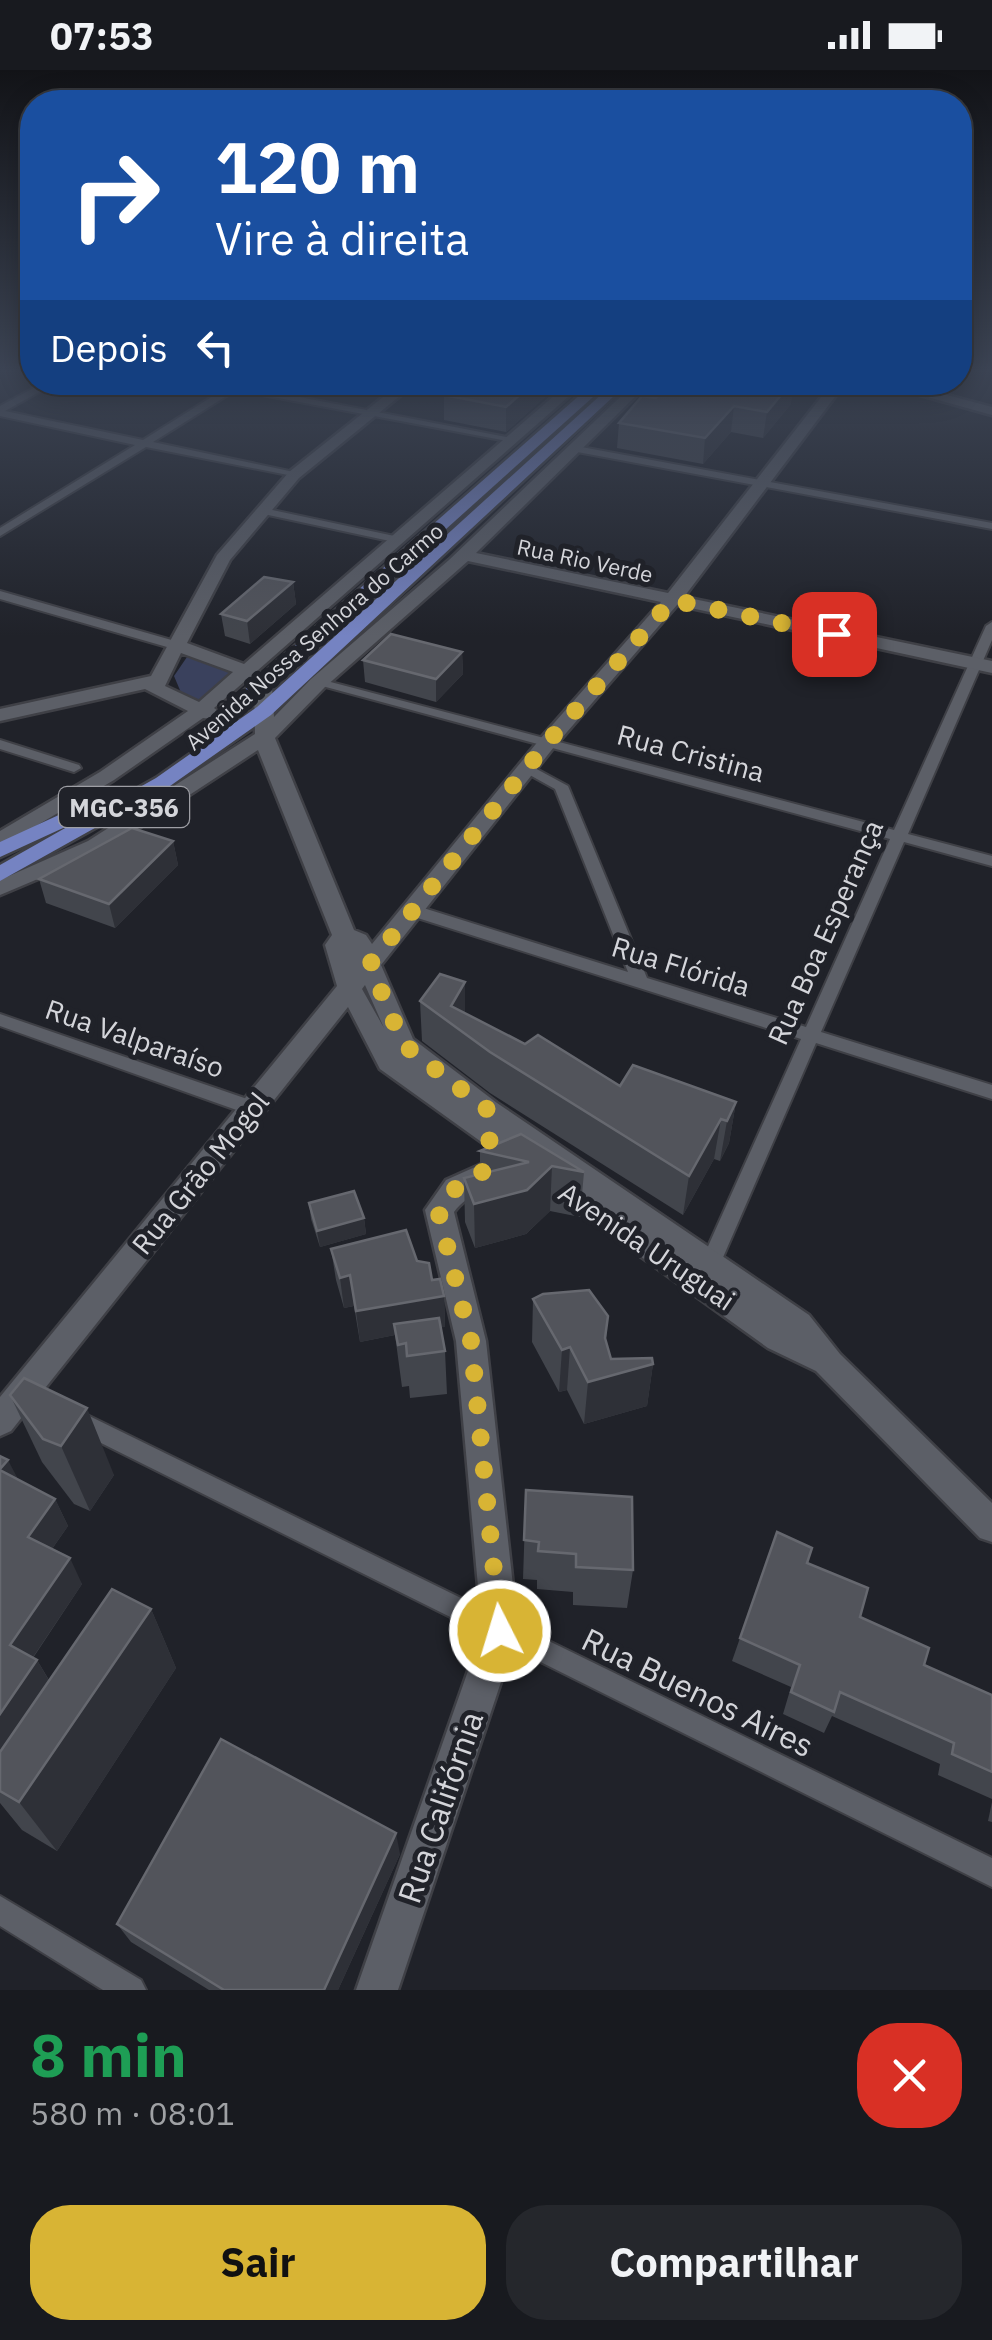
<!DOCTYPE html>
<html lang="pt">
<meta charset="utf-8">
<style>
:root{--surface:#181a1f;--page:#25272c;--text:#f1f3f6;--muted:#9fa1a4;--line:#36383d;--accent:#d8b434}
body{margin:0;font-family:"IBM Plex Sans",sans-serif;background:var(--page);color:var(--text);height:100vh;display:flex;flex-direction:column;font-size:38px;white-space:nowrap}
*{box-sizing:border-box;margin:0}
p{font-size:32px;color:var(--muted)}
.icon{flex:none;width:55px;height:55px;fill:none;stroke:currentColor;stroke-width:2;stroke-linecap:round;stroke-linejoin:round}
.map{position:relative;height:1920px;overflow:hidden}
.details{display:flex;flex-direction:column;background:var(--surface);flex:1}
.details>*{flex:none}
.guide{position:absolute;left:20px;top:20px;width:952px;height:305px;border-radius:40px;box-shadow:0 5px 25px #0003,0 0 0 2px var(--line);background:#1a4fa0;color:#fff;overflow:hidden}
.pin{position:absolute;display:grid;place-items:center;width:85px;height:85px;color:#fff;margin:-42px;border-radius:20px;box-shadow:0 5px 15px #0006}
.me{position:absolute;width:110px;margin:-55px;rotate:355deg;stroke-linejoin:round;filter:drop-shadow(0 0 8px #0008)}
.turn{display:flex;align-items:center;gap:35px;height:210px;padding:0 30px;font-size:45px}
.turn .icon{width:130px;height:130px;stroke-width:2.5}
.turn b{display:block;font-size:70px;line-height:85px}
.then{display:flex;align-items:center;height:95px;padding:0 30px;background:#0003;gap:20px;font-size:38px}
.round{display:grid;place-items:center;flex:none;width:105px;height:105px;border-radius:40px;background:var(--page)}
.overview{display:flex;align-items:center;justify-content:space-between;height:170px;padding:0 30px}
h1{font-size:60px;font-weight:700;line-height:75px;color:#1e9e55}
.primary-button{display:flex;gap:20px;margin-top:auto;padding:20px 30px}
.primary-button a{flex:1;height:115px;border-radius:40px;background:var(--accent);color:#111;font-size:40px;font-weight:700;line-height:115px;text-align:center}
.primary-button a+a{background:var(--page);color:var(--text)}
.status{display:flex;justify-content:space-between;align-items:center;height:70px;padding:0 50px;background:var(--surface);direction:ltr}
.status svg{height:28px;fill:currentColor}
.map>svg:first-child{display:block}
.green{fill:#3a415d}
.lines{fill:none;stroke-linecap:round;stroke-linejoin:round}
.street-casing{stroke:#3f4046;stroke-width:4}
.secondary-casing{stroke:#3f4046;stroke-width:5}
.primary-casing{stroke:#3f4046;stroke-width:5}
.street{fill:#5c5f67;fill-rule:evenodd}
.secondary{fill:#5c5f67;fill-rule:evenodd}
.primary{fill:#7583c2;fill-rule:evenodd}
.wall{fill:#42454c}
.shaded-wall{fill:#2e3037}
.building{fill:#52545b;stroke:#66686f;stroke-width:2.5}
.route{stroke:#d8b434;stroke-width:18;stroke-dasharray:0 32.4}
.labels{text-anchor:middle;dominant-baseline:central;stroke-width:10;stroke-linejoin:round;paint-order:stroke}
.far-street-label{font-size:22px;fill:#d4d5da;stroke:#202229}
.shield{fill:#202229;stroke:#9e9fa5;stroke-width:2.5}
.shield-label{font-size:25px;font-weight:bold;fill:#d4d5da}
.street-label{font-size:28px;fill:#d4d5da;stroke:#202229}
.near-street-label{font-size:32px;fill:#d4d5da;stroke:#202229}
</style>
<div class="status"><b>07:53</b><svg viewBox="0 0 49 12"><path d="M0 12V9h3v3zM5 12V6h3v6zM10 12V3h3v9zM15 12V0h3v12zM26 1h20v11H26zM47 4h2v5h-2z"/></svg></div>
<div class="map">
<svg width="992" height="1920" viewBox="0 0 992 1920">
<rect width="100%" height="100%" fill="#202229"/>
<!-- green -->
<path class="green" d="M 187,587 L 232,602 L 197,633 L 182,625 L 174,606 Z"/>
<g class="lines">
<defs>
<g id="street">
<path d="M 45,312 L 57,312 L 5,341 L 143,370 L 226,318 L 204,312 L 239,312 L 242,316 L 517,369 L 512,372 L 236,320 L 153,372 L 294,402 L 299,405 L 298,407 L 146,377 L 0,466 L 0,458 L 135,375 L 0,346 L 0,336 Z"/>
<path d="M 576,376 L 992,453 L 992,459 L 572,381 L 571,379 Z"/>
<path d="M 263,438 L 399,467 L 405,470 L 399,473 L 259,443 L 258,441 Z"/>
<path d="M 0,521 L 182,573 L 184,576 L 174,579 L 0,529 Z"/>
<path d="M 992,552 L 992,570 L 908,764 L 992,786 L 992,796 L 904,772 L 821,962 L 992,1015 L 992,1029 L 816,973 L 721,1192 L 718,1198 L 711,1200 L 704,1198 L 701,1192 L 801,969 L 405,844 L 403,840 L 405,836 L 417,836 L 628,902 L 555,719 L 519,699 L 526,695 L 531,696 L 568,716 L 647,908 L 806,957 L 890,769 L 311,613 L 318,609 L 323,610 L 894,760 L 986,556 Z"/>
<path d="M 0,670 L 79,695 L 81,698 L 74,702 L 0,679 Z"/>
<path d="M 0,944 L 259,1033 L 261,1038 L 259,1043 L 245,1043 L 0,956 Z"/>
<path d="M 77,1340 L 992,1788 L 992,1817 L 69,1357 L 66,1350 L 69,1343 Z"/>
<path d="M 0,1826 L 141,1910 L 146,1920 L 103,1920 L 0,1856 Z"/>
</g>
<g id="secondary">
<path d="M 402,312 L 417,312 L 299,408 L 230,490 L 187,573 L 244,594 L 570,312 L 585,312 L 257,601 L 272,617 L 274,647 L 311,609 L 449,490 L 636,312 L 650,312 L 476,483 L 668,523 L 833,312 L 846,312 L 684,527 L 992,591 L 992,603 L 677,535 L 554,677 L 381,895 L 413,969 L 497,1033 L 809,1245 L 840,1284 L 992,1433 L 992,1472 L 980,1468 L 816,1301 L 768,1278 L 380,999 L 348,937 L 11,1361 L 0,1366 L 0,1327 L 337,916 L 325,875 L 332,865 L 258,680 L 104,781 L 0,825 L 0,810 L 88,771 L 255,664 L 254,619 L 245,611 L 214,638 L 225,646 L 222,650 L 203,648 L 114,710 L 0,777 L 0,761 L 100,702 L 188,641 L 145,619 L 0,651 L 0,639 L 151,606 L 217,485 L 289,402 ZM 468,491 L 661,532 L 540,669 L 372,874 L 366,865 L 354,860 L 275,668 L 325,617 ZM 181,583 L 233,602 L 199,632 L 165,616 ZM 365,915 L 384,958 L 362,919 Z"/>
<path d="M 874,312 L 898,312 L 992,337 L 992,345 Z"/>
<path d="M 493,1089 L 503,1092 L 507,1100 C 497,1117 468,1122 454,1142 L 486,1271 L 518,1561 L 398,1920 L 356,1920 L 482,1561 L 456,1271 L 425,1140 L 446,1110 Z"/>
</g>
<g id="primary">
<path d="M 615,312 L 629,312 L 271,645 L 170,716 L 0,811 L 0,795 L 74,753 L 0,787 L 0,772 L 74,738 L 88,738 L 90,745 L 156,708 L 257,637 Z"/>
<path d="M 581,324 L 593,327 L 219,663 L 205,663 L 205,655 Z"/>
</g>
</defs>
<!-- street casing -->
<use href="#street" class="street-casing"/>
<!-- secondary casing -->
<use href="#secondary" class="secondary-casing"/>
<!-- primary casing -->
<use href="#primary" class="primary-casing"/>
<!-- street -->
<use href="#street" class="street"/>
<!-- secondary -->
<use href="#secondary" class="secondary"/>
<!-- primary -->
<use href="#primary" class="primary"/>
</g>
<!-- wall -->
<g class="wall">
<path d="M 458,312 L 555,312 L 555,318 L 506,362 L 444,350 L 444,325 Z"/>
<path d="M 656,328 L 791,334 L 763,368 L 731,362 L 703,394 L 617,378 L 619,353 Z"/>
<path d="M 293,512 L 296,534 L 250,574 L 225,566 L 221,544 Z"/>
<path d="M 462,582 L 463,604 L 436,632 L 365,612 L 363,590 Z"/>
<path d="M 173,771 L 178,795 L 115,858 L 46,833 L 39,809 Z"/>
<path d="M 420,931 L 465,943 L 525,974 L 620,1016 L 736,1032 L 729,1073 L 720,1091 L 714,1089 L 683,1145 L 490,1023 L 422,971 Z"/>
<path d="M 480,1081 L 584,1102 L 580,1147 L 550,1141 L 526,1164 L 475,1178 L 465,1152 L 464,1108 L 480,1104 Z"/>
<path d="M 309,1133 L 364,1148 L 366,1164 L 320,1177 L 311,1149 Z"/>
<path d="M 331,1179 L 417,1191 L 432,1210 L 444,1226 L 445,1257 L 441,1257 L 445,1281 L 447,1324 L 410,1328 L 409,1316 L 402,1317 L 395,1265 L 360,1272 L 354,1236 L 344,1238 L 336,1210 Z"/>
<path d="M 533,1229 L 608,1246 L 606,1270 L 611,1289 L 653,1294 L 647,1336 L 584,1354 L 567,1320 L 559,1322 L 532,1272 Z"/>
<path d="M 10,1325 L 114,1405 L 90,1441 L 74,1434 L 42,1392 Z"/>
<path d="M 0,1386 L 18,1409 L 55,1429 L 68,1456 L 52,1479 L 82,1514 L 33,1588 L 37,1590 L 49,1610 L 151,1539 L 176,1598 L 57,1781 L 22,1760 L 0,1733 Z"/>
<path d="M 526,1420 L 633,1500 L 627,1538 L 573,1535 L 573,1522 L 537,1519 L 537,1510 L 523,1509 Z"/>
<path d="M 807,1493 L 860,1547 L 924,1595 L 992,1625 L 992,1729 L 938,1705 L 940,1694 L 832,1646 L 824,1663 L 783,1644 L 791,1617 L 732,1591 L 740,1568 Z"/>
<path d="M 992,1732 L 992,1752 L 988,1751 Z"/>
<path d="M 400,1784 L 338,1920 L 209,1920 L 131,1872 L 117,1854 Z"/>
</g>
<!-- shaded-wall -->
<g class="shaded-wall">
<path d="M 534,312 L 555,312 L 555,318 L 506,362 L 506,337 Z"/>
<path d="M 792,312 L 794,312 L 791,334 L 763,368 L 767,342 Z"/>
<path d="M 734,336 L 731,362 L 703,394 L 705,368 Z"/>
<path d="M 293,512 L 296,534 L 250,574 L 247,551 Z"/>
<path d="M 462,582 L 463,604 L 436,632 L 436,609 Z"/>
<path d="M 173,771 L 178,795 L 115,858 L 109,834 Z"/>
<path d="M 465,912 L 465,952 L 451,936 Z"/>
<path d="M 736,1032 L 729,1073 L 720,1091 L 727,1051 Z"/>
<path d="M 721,1049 L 714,1089 L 683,1145 L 689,1106 Z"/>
<path d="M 552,1096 L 550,1141 L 526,1164 L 475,1178 L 474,1134 Z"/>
<path d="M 364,1148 L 366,1164 L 320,1177 L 317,1161 Z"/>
<path d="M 350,1205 L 354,1236 L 344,1238 L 340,1208 Z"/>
<path d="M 444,1226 L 445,1257 L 396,1265 L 394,1254 L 395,1265 L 360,1272 L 356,1241 Z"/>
<path d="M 608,1246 L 604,1289 L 653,1294 L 647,1336 L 584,1354 L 588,1312 Z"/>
<path d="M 570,1277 L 567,1320 L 559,1322 L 562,1280 Z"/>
<path d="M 87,1338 L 114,1405 L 90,1441 L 61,1376 Z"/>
<path d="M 8,1390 L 22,1417 L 0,1400 Z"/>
<path d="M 55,1429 L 68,1456 L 42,1493 L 28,1467 Z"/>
<path d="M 70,1488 L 82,1514 L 25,1599 L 10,1575 Z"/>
<path d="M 151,1539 L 176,1598 L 57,1781 L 19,1732 Z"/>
<path d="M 37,1590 L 51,1614 L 0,1692 L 0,1644 Z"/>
<path d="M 396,1763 L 400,1784 L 338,1920 L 324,1920 Z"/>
</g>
<!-- building -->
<g class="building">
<path d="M 458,312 L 534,312 L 506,337 L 444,325 Z"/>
<path d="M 672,312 L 792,312 L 767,342 L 734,336 L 705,368 L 619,353 L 642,326 L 656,328 Z"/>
<path d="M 264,507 L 293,512 L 247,551 L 221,544 Z"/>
<path d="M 391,564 L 462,582 L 436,609 L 363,590 Z"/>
<path d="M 132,758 L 173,771 L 109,834 L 39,809 Z"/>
<path d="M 440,904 L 465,912 L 451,936 L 525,974 L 538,965 L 620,1016 L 633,995 L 736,1032 L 727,1051 L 721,1049 L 689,1106 L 490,982 L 420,931 Z"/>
<path d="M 521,1064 L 584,1102 L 552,1096 L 527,1120 L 474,1134 L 464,1108 L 529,1092 L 480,1081 Z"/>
<path d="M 354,1121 L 364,1148 L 317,1161 L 309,1133 Z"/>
<path d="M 406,1160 L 417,1191 L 429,1193 L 432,1210 L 440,1209 L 444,1226 L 356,1241 L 350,1205 L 340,1208 L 331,1179 Z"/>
<path d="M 589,1220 L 608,1246 L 605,1268 L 611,1289 L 652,1288 L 653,1294 L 588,1312 L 570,1277 L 562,1280 L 533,1229 L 543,1224 Z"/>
<path d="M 439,1248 L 445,1281 L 407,1286 L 406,1273 L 398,1275 L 394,1254 Z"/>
<path d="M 24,1308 L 87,1338 L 61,1376 L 43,1369 L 10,1325 Z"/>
<path d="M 0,1386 L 8,1390 L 0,1399 Z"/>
<path d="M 0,1400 L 55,1429 L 28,1467 L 70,1488 L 10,1575 L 37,1590 L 0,1644 Z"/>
<path d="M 526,1420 L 632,1427 L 633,1500 L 576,1497 L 576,1484 L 538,1481 L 539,1472 L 524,1470 Z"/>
<path d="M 777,1462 L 812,1478 L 807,1493 L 868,1518 L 860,1547 L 929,1578 L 924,1595 L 992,1625 L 992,1702 L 952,1684 L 954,1673 L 840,1622 L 834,1642 L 791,1622 L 800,1595 L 740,1568 Z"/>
<path d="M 112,1519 L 151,1539 L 19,1732 L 0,1721 L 0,1682 Z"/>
<path d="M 221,1669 L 396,1763 L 324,1920 L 224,1920 L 117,1854 Z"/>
</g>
<!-- sky -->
<linearGradient id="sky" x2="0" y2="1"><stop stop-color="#121317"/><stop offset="0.53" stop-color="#3c4454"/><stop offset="1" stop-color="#3c4454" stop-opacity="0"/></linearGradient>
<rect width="992" height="566" fill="url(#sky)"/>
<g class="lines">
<!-- route -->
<path class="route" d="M 500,1561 L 471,1271 L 438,1140 L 456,1118 L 482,1103 L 490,1068 L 488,1040 L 403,974 L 370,894 L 547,673 L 672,530 L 834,564"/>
</g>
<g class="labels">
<!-- far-street labels -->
<g class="far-street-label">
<text transform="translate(585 490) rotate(12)">Rua Rio Verde</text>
<text transform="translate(314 566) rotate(-41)">Avenida Nossa Senhora do Carmo</text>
</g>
<!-- shield labels -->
<rect class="shield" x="59" y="717" width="130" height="40" rx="8"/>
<g class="shield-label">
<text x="124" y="737">MGC-356</text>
</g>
<!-- street labels -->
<g class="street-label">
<text transform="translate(691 683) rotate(15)">Rua Cristina</text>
<text transform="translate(825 862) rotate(-66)">Rua Boa Esperança</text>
<text transform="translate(681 896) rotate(17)">Rua Flórida</text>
<text transform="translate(135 968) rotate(19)">Rua Valparaíso</text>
<text transform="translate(200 1103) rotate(-51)">Rua Grão Mogol</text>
<text transform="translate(647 1176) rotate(34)">Avenida Uruguai</text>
</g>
<!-- near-street labels -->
<g class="near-street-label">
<text transform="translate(698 1622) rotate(26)">Rua Buenos Aires</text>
<text transform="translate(440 1737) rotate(-71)">Rua Califórnia</text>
</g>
</g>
</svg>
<div class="pin" style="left:834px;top:564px;background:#d93025"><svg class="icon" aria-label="arrive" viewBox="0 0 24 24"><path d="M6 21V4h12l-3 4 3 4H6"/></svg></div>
<svg class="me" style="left:500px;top:1561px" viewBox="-20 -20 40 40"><circle r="17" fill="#d8b434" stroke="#fff" stroke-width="3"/><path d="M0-11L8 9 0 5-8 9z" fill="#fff"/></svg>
<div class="guide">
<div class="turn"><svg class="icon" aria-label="right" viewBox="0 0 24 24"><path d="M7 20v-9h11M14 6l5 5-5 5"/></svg><div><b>120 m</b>Vire à direita</div></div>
<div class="then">Depois<svg class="icon" aria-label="left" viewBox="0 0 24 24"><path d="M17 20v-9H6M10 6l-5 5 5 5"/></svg></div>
</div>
</div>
<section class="details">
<div class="overview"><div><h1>8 min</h1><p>580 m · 08:01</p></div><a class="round" style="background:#d93025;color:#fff"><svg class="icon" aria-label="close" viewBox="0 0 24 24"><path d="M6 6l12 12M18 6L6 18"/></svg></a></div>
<div class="primary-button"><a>Sair</a><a>Compartilhar</a></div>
</section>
